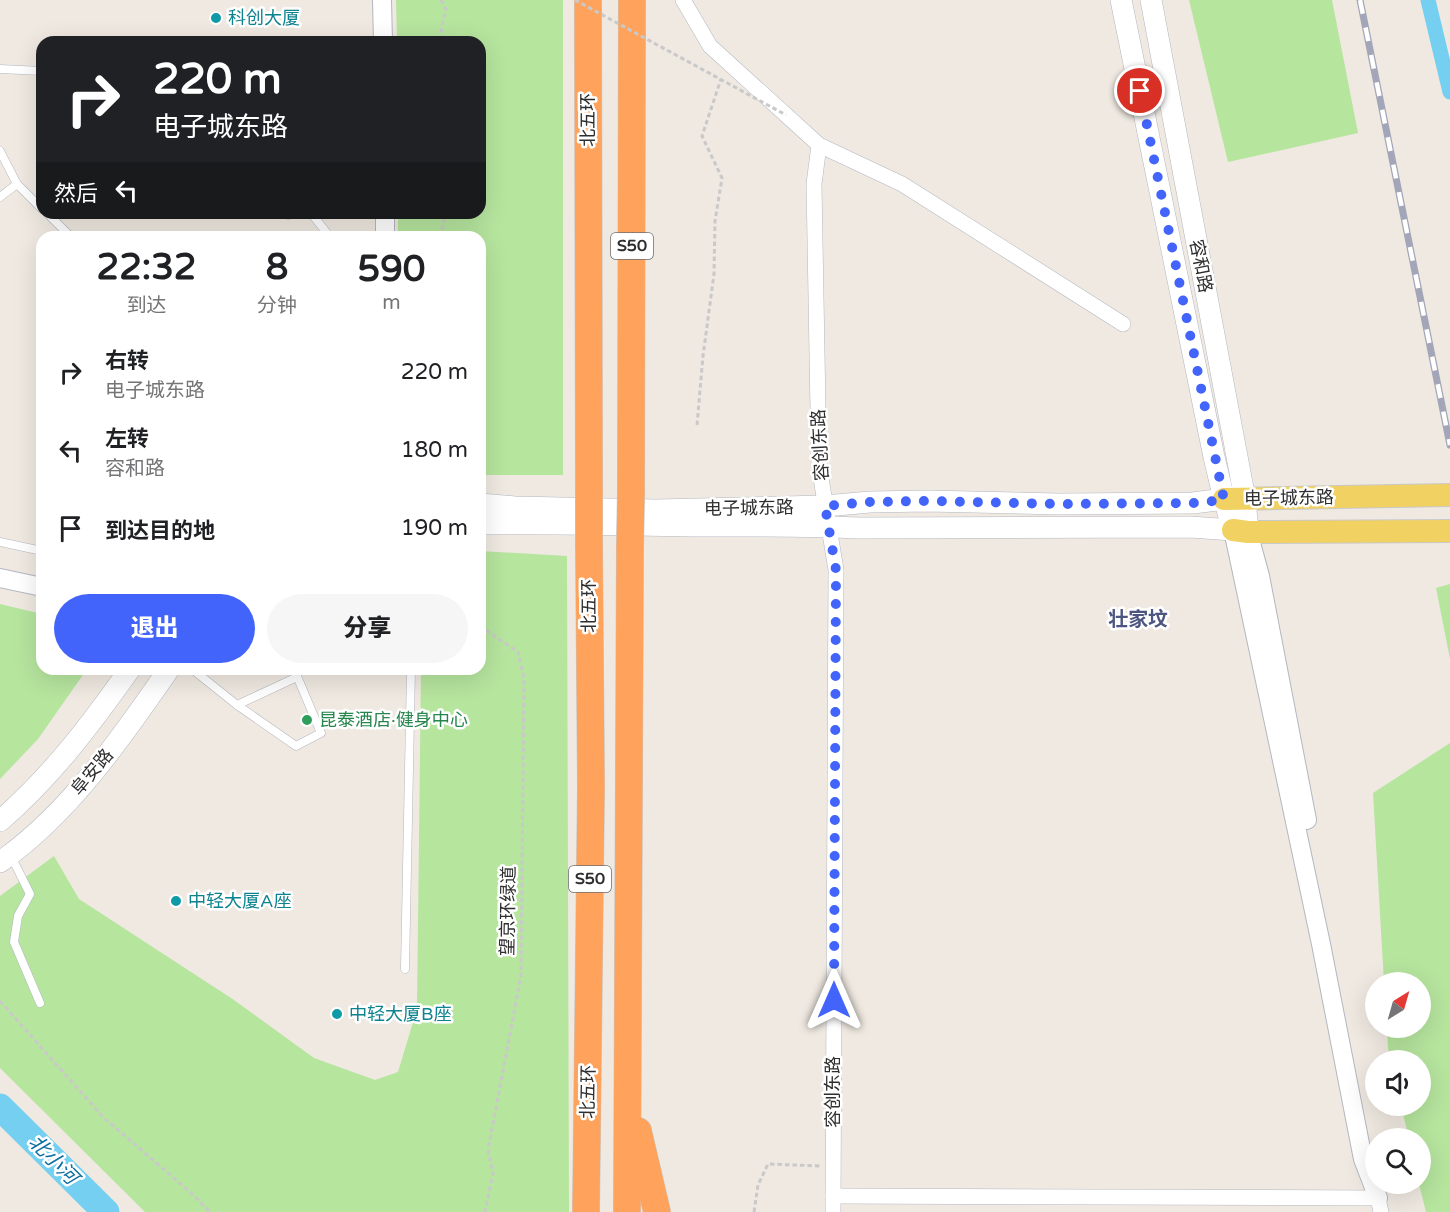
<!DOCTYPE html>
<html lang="zh">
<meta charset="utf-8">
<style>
:root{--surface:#fff;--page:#f6f6f6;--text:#202124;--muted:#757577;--accent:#4264fb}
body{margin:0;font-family:"Varela Round","Noto Sans SC",sans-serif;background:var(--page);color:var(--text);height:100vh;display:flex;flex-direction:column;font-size:22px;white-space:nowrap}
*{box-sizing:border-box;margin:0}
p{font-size:20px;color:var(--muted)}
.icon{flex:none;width:33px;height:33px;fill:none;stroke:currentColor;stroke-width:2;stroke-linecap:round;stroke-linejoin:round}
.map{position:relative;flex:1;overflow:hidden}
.side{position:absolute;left:36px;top:231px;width:450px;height:444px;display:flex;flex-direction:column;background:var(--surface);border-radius:18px;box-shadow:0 6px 24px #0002}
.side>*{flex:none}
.top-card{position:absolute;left:36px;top:36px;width:450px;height:183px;border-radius:18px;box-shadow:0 6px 24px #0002;background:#202124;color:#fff;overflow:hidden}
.needle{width:39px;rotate:37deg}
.tools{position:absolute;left:1365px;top:972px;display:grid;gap:12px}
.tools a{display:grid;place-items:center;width:66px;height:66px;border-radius:50%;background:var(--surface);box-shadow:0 6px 24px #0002;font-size:30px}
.pin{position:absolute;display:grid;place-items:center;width:51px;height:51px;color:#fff;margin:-26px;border:3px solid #fff;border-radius:50%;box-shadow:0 2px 6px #0007}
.me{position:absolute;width:66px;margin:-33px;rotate:0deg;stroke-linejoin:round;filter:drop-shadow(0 0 4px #0008)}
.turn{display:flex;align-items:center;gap:21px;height:126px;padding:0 18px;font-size:27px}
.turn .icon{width:78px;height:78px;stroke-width:2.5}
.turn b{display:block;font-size:42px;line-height:51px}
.then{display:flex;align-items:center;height:57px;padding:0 18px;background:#0003;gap:12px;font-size:22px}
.eta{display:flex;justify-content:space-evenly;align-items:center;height:102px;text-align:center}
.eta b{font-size:36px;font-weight:800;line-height:42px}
.primary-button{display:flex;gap:12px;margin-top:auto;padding:12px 18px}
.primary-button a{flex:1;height:69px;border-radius:36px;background:var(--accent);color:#fff;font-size:24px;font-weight:800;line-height:69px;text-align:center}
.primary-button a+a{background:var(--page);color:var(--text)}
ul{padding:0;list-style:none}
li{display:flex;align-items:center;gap:18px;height:78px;padding:0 18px}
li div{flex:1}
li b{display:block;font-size:22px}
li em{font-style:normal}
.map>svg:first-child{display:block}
.green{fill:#b6e59e}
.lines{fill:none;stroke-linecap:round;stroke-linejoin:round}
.canal{stroke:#75cff0;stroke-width:15}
.river{stroke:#75cff0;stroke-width:27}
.service-casing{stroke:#b4b7c1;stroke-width:9}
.minor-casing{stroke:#b4b7c1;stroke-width:16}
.tertiary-casing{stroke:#b4b7c1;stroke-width:20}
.secondary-casing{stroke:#b4b7c1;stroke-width:22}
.primary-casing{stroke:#c9c9c9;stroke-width:24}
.motorway-casing{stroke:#c9c9c9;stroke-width:28}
.path{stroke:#c9c9c9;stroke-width:3;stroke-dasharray:4.5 3;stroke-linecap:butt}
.service{stroke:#fff;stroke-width:8}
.minor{stroke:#fff;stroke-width:15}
.tertiary{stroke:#fff;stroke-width:18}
.secondary{stroke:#fff;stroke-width:21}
.primary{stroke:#f2d163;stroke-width:22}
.motorway{stroke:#ffa35c;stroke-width:27}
.rail-casing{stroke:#a3a6b8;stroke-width:7}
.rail{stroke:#fff;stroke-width:4.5;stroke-dasharray:14;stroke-linecap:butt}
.motorway-bridge-casing{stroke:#c9c9c9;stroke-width:28;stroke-linecap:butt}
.path-bridge{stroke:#c9c9c9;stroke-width:3;stroke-dasharray:4.5 3;stroke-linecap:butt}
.motorway-bridge{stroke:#ffa35c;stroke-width:27}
.route{stroke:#4264fb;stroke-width:10;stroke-dasharray:0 18}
.culture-dot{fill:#0f9aa8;stroke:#fff;stroke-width:2}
.leisure-dot{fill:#2e9e5b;stroke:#fff;stroke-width:2}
.labels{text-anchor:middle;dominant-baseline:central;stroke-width:5;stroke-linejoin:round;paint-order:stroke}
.shield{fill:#fff;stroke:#6d6d6d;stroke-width:1.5}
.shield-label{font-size:16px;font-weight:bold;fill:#2e2e2e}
.culture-label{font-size:18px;fill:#0d838f;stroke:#fff;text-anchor:start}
.street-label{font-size:18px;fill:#2e2e2e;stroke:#fff}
.leisure-label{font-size:18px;fill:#27864d;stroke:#fff;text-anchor:start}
.neighbourhood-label{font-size:20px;font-weight:bold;fill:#4d5680;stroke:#fff}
.water-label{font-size:20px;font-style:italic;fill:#0d6fa3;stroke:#fff}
</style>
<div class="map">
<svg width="1450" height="1212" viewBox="0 0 1450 1212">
<rect width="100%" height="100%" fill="#efe9e1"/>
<!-- green -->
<g class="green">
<path d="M 396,0 L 563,0 L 563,475 L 480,475 L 480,237 L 398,237 L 398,213 L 480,213 L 480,42 L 397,42 Z"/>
<path d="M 1189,0 L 1332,0 L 1358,133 L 1228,162 Z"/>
<path d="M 480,551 L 567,556 L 569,1212 L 145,1212 L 0,1068 L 0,896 L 54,856 L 79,899 L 234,1000 L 314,1058 L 375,1080 L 398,1072 L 417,1009 L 421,669 L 480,669 Z"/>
<path d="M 1450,584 L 1450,659 L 1436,588 Z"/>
<path d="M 0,604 L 42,614 L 42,669 L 87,669 L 38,739 L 0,779 Z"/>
<path d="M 1450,743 L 1450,1212 L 1426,1212 L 1419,1184 L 1420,1184 L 1420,1138 L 1409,1138 L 1401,1106 L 1420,1106 L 1420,1060 L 1391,1060 L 1388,1048 L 1387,1028 L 1420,1028 L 1420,982 L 1384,982 L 1373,793 Z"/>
</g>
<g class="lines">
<!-- canal -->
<path class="canal" d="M 1428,0 L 1450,92"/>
<!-- river -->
<path class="river" d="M 0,1107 L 106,1212"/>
<defs>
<g id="service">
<path d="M 0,69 L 42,71"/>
<path d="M 0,151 L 17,184 L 42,209"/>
<path d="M 0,197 L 17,184"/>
<path d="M 47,213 L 71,237"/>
<path d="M 286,213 L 288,215 L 298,213"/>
<path d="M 311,213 L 330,237"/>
<path d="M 0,542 L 42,551"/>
<path d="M 192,669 L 237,705 L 296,746 L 321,733 L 294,669"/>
<path d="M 237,705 L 297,677"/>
<path d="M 11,856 L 30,894 L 18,916 L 14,942 L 40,1003"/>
<path d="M 405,969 L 411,669"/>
</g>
<g id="minor">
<path d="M 683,0 L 710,46 L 819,145 L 902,184 L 1123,324"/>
<path d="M 819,145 L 814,184 L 819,466 L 836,570 L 833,1212"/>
<path d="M 833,1196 L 1378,1198 L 1381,1212"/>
</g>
<g id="tertiary">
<path d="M 382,0 L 383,42"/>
<path d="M 385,213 L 385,237"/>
<path d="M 1233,530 L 1321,944 L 1363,1159 L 1378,1198"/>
<path d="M 1248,532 L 1260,576 L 1307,820"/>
<path d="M 0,578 L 42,587"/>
</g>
<g id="secondary">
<path d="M 1151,0 L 1245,499 L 1248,532"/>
<path d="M 480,504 L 515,507 L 656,510 L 825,506 L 870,502 L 927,501 L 1059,504 L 1193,503 L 1224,499"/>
<path d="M 480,524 C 552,523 623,525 695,526 C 750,526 805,525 860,528 L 1190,527 L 1233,530 L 1224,499 L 1214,457 L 1121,0"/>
<path d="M 0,821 C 52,776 91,724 130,669"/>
<path d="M 0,862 C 69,814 122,737 169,669"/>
</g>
<g id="primary">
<path d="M 1224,499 L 1450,495"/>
<path d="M 1233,530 L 1248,532 L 1450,531"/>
</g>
<g id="motorway">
<path d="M 588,0 L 589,492"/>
<path d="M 631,492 L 632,0"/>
<path d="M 638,1131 L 657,1212"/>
<path d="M 586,1212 L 591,786 L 589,545"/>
<path d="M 627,1212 L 630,547"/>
</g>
</defs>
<!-- service casing -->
<use href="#service" class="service-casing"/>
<!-- minor casing -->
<use href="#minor" class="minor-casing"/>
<!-- tertiary casing -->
<use href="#tertiary" class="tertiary-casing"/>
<!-- secondary casing -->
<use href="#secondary" class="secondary-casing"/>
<!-- primary casing -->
<use href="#primary" class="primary-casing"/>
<!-- motorway casing -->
<use href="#motorway" class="motorway-casing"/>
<!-- path -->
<g class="path">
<path d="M 441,0 L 446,9 L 441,30 L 445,42"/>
<path d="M 440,237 L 446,213"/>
<path d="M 697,425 L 703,356 L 714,274 L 715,221 L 722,178 L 702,136 L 721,79"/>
<path d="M 480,626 L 518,652 L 524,678 L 521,976 L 488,1150 L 493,1173 L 485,1212"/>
<path d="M 0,1001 L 103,1117 L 190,1192 L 210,1212"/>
<path d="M 754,1212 L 758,1185 L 768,1164 L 821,1166"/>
</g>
<!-- service -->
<use href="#service" class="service"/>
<!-- minor -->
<use href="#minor" class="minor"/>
<!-- tertiary -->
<use href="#tertiary" class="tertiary"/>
<!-- secondary -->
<use href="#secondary" class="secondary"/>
<!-- primary -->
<use href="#primary" class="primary"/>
<!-- motorway -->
<use href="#motorway" class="motorway"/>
<defs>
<path id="rail" d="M 1360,0 L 1450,445"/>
</defs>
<!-- rail casing -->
<use href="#rail" class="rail-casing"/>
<!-- rail -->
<use href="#rail" class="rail"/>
<defs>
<g id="motorway-bridge">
<path d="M 589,545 L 589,492"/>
<path d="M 630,547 L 631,492"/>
</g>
</defs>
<!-- motorway-bridge casing -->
<use href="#motorway-bridge" class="motorway-bridge-casing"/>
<!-- path-bridge -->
<path class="path-bridge" d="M 575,0 L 786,115"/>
<!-- motorway-bridge -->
<use href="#motorway-bridge" class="motorway-bridge"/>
</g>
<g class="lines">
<!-- route -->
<path class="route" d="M 834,1000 L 836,570 L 825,506 L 870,502 L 927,501 L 1059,504 L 1193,503 L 1224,500 L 1140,91"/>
</g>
<!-- markers -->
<g class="culture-dot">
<circle cx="216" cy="18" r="6"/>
<circle cx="176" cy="901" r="6"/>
<circle cx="337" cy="1014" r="6"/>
</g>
<circle class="leisure-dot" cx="307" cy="720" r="6"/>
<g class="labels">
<!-- shield labels -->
<g class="shield">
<rect x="611" y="233" width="42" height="26" rx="4.5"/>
<rect x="569" y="866" width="42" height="26" rx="4.5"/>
</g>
<g class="shield-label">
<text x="632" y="246">S50</text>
<text x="590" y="879">S50</text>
</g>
<!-- culture labels -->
<g class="culture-label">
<text x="228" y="18">科创大厦</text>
<text x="188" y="901">中轻大厦A座</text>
<text x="349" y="1014">中轻大厦B座</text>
</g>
<!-- street labels -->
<g class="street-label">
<text transform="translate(588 120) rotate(-90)">北五环</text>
<text transform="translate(1201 266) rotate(79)">容和路</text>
<text transform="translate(820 445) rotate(-93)">容创东路</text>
<text transform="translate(1289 498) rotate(-1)">电子城东路</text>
<text transform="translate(749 508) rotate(-1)">电子城东路</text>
<text transform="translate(589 606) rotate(-90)">北五环</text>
<text transform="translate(92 772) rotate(-50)">阜安路</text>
<text transform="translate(508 911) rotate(-89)">望京环绿道</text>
<text transform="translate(588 1092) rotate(-89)">北五环</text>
<text transform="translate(833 1092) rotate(-90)">容创东路</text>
</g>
<!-- leisure labels -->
<g class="leisure-label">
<text x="319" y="720">昆泰酒店·健身中心</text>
</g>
<!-- neighbourhood labels -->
<g class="neighbourhood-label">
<text x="1138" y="620">壮家坟</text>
</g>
<!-- water labels -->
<g class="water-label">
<text transform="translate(53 1160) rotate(45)">北小河</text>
</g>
</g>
</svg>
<div class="tools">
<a><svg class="needle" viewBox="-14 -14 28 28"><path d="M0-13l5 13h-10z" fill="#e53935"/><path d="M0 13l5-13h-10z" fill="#757577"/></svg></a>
<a><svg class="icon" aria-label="sound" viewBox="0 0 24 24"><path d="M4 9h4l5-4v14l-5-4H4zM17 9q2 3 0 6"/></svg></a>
<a><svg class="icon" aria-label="search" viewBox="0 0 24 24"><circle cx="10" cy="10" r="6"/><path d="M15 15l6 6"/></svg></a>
</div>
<div class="pin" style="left:1140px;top:91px;background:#d93025"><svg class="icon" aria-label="arrive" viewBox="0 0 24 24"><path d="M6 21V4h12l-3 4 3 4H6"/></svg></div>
<svg class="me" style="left:834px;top:1000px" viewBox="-20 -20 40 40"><path d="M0-17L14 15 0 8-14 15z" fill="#4264fb" stroke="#fff" stroke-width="4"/></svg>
<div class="top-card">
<div class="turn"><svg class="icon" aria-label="right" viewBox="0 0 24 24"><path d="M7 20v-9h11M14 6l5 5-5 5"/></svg><div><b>220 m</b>电子城东路</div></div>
<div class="then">然后<svg class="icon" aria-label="left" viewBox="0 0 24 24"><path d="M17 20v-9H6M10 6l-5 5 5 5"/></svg></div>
</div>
<section class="side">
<div class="eta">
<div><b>22:32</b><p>到达</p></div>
<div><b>8</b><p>分钟</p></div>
<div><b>590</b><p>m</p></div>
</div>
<ul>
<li><svg class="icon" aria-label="right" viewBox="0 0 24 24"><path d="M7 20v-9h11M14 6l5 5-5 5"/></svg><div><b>右转</b><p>电子城东路</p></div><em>220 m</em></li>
<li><svg class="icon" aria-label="left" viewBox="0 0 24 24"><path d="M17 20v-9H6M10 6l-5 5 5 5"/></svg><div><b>左转</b><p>容和路</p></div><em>180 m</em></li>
<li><svg class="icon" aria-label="arrive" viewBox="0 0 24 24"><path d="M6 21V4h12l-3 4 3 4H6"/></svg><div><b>到达目的地</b></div><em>190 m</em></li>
</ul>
<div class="primary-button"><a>退出</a><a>分享</a></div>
</section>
</div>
